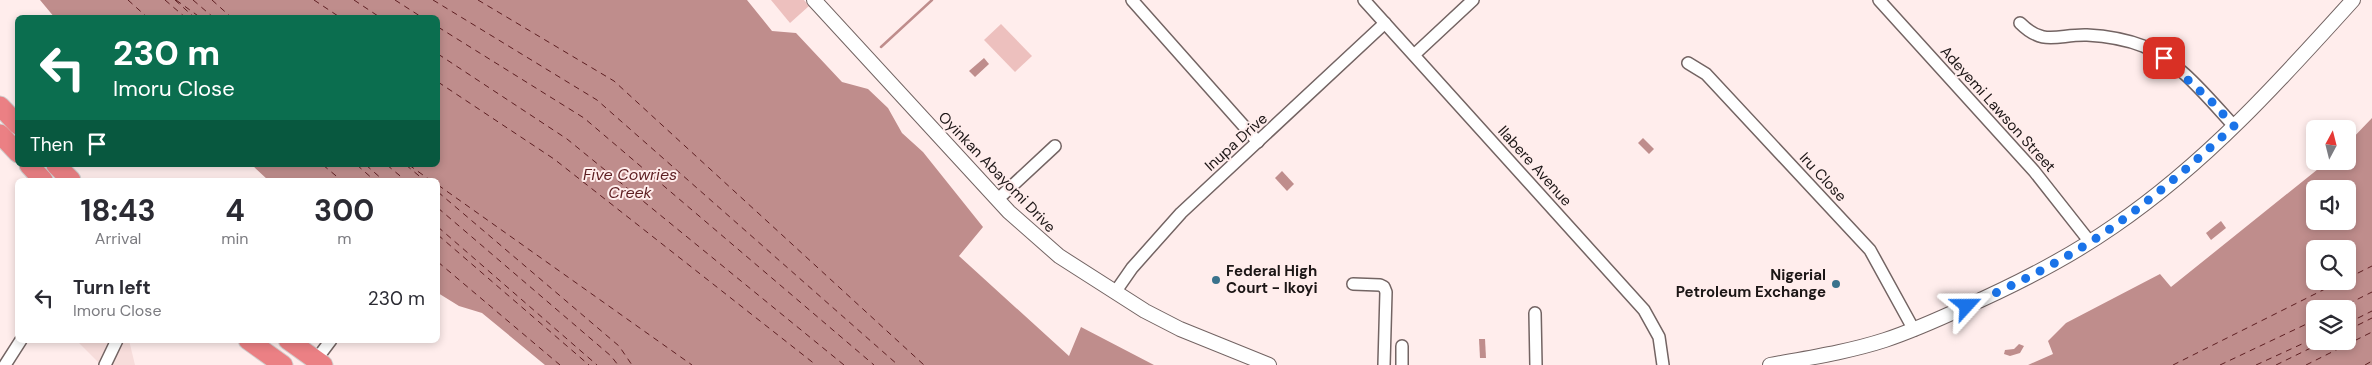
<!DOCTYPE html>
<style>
:root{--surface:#fff;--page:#f2f2f3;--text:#2b2b33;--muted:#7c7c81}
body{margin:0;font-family:"DM Sans",sans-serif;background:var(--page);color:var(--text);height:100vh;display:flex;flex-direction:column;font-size:19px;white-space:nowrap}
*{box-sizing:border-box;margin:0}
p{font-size:16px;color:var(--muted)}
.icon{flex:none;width:28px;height:28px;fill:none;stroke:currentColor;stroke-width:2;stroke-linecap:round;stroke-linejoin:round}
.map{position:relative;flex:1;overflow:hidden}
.drawer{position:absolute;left:15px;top:178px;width:425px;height:165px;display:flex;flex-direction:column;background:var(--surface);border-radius:8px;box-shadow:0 2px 8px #0003}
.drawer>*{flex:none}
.top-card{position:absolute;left:15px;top:15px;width:425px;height:152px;border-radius:8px;box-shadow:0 2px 8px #0003;background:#0b6e4f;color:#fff;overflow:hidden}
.needle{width:32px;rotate:7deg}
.fabs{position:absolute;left:2306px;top:120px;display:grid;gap:10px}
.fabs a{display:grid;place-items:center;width:50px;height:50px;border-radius:8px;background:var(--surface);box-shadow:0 2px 8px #0003;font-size:25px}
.pin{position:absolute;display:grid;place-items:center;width:42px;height:42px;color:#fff;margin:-21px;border-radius:10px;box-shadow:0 2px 8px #0006}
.me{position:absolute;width:55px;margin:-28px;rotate:66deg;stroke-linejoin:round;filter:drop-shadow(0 0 4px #0008)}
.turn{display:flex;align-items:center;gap:18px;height:105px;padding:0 15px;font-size:22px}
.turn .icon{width:65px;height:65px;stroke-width:2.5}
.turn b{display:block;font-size:35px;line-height:42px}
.then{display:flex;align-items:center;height:48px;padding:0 15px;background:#0003;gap:10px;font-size:19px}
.eta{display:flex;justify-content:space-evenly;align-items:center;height:85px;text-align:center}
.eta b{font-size:30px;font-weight:700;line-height:35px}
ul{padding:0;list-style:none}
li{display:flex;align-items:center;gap:15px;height:70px;padding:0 15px}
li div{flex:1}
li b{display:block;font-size:19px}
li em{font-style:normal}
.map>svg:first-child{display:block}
.built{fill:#f7dddb}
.green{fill:#edc0be}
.water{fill:#bf8d8c;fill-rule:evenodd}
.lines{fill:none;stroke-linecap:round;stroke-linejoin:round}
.stream{stroke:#bf8d8c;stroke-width:2.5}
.ferry{stroke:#5e1f22;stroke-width:1;stroke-dasharray:6 5;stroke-linecap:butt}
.minor-casing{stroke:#736463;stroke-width:14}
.tertiary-casing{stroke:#736463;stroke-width:16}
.trunk-casing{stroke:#d2d0d0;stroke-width:21}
.minor{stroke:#fff;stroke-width:11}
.tertiary{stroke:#fff;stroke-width:14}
.trunk{stroke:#eb8084;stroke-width:19}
.route{stroke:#1a73e8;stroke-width:9;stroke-dasharray:0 16.2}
.poi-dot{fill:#3a728c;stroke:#ffedec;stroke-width:2}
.labels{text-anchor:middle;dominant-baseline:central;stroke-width:4;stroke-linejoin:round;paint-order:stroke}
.street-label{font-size:15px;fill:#1c1616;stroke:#ffedec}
.poi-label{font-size:15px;font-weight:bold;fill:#1c1616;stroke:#ffedec;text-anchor:start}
.water-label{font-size:16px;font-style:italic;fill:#5e1f22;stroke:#ffedec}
</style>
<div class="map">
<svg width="2372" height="365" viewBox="0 0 2372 365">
<rect width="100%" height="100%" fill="#ffedec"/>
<!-- built -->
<g class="built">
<path d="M 76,340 L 112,340 L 100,364 Z"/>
<path d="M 121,340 L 129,340 L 135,365 L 109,365 Z"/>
</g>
<!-- green -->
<g class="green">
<path d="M 771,0 L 804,0 L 809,6 L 790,23 Z"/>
<path d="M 1001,24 L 1032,56 L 1015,72 L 984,40 Z"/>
</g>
<!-- water -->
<g class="water">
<path d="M 40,0 L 747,0 L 772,31 L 796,33 L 842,82 L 868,89 L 888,108 L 902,133 L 923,152 L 983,227 L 959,256 L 1069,356 L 1081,327 L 1154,365 L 545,365 L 482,313 L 459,306 L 438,293 L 438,180 L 268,180 L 252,165 L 438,165 L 438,18 L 55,18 Z"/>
<path d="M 984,58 L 989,64 L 975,77 L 969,71 Z"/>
<path d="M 2372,118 L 2372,365 L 2028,365 L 2053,354 L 2048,341 L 2066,323 L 2160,274 L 2171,287 L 2328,161 L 2348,161 L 2348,143 ZM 2315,189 L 2348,189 L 2348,221 L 2315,221 ZM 2315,249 L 2348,249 L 2348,281 L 2315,281 ZM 2315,309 L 2348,309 L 2348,341 L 2315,341 Z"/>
<path d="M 1643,138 L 1654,149 L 1649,154 L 1638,143 Z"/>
<path d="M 1282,171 L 1294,184 L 1287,191 L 1275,178 Z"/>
<path d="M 2221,221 L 2226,228 L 2211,240 L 2206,233 Z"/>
<path d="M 1479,339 L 1485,339 L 1486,358 L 1480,358 Z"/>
<path d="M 2019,344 L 2024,346 L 2020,353 L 2010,356 L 2004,354 L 2005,350 L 2014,349 Z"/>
</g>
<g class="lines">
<!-- stream -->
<path class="stream" d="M 881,47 L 932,0"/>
<!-- ferry -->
<g class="ferry">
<path d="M 128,0 L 148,18"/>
<path d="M 165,0 L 186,18"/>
<path d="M 175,0 L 195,18"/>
<path d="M 176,0 L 201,18"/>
<path d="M 193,0 L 214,18"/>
<path d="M 212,0 L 232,18"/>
<path d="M 314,0 L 341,18"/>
<path d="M 354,0 L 381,18"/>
<path d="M 395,0 L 423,18"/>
<path d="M 433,0 L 597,100 L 898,365"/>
<path d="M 478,0 L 614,81 L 924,365"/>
<path d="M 438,27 L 584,118 L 874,365"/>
<path d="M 438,54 L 567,139 L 844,365"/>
<path d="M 438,82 L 554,159 L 816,365"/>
<path d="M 323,165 L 341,180"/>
<path d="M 357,165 L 374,180"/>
<path d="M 366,165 L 383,180"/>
<path d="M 387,165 L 405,180"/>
<path d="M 406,165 L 424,180"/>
<path d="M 409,165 L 430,180"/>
<path d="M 438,185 L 692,365"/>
<path d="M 438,192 L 619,346 L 632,365"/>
<path d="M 438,208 L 611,356 L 618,365"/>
<path d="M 438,227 L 597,365"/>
<path d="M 438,235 L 589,365"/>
<path d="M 438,262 L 560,365"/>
<path d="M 2348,278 L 2372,266"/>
<path d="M 2338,309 L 2372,292"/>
<path d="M 2348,323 L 2372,311"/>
<path d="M 2348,330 L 2372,318"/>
<path d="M 2173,365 L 2341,281"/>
<path d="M 2220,365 L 2315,320"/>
<path d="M 2256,365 L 2315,338"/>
<path d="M 2276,365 L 2325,341"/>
<path d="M 2306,365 L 2372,332"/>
<path d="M 2365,365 L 2372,361"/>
</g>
<defs>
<g id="minor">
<path d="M 1132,0 L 1258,142"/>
<path d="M 1364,0 L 1644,310 L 1659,337 L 1663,365"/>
<path d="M 1879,0 L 2034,171 L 2090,242"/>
<path d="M 2020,23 C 2044,47 2058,34 2087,35 C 2106,36 2125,39 2143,46 C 2179,61 2208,98 2234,126"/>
<path d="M 1415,54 L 1473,0"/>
<path d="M 1688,63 L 1706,74 L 1870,250 L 1914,330"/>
<path d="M 998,199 L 1055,146"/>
<path d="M 1353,284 L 1380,285 L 1384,287 L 1386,292 L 1384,365"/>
<path d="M 1116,291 L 1132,268 L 1181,213 L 1385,23"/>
<path d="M 1535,313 L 1536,365"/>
<path d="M 1402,346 L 1402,365"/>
<path d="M 316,360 L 331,340"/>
<path d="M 5,365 L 21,340"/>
<path d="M 105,365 L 117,340"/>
</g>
<g id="tertiary">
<path d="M 814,0 L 1009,212 L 1059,256 L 1145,311 L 1180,329 L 1269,365"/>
<path d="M 1770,365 C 1808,358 1848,352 1885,340 C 1912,331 1939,319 1965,307 C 2017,284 2068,258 2114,226 C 2205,164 2280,81 2353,0"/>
</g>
<g id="trunk">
<path d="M 0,106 L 18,125"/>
<path d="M 0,134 L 18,153"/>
<path d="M 29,165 L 43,180"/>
<path d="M 56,165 L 71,180"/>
<path d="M 248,340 L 283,365"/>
<path d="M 288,340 L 323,365"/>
</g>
</defs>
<!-- minor casing -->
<use href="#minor" class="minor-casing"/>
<!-- tertiary casing -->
<use href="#tertiary" class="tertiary-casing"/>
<!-- trunk casing -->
<use href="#trunk" class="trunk-casing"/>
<!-- minor -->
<use href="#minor" class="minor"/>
<!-- tertiary -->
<use href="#tertiary" class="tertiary"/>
<!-- trunk -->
<use href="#trunk" class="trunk"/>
</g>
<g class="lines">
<!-- route -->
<path class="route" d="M 1967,306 C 2019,283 2071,257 2117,224 C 2158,194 2196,161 2234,126 L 2212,102 L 2164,58"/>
</g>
<!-- markers -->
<g class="poi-dot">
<circle cx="1216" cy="280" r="5"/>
<circle cx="1836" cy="284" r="5"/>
</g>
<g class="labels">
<!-- street labels -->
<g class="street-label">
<text transform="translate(1998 109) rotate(48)">Adeyemi Lawson Street</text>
<text transform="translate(1236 142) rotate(-42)">Inupa Drive</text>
<text transform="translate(1535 166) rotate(48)">Ilabere Avenue</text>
<text transform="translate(997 172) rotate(46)">Oyinkan Abayomi Drive</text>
<text transform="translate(1823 177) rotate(47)">Iru Close</text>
</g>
<!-- poi labels -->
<g class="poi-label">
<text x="1226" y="271">Federal High<tspan x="1226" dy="17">Court - Ikoyi</tspan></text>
<text x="1826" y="275" text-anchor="end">Nigerial<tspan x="1826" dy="17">Petroleum Exchange</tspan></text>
</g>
<!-- water labels -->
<g class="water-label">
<text x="630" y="174">Five Cowries<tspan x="630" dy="18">Creek</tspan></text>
</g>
</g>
</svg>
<div class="fabs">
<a><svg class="needle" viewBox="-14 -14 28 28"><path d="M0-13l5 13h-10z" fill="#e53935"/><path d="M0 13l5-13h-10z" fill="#7c7c81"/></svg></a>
<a><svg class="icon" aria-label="sound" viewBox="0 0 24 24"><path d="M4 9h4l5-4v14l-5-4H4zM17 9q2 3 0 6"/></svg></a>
<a><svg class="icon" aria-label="search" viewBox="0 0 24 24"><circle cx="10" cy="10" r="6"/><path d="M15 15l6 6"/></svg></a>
<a><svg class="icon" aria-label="layers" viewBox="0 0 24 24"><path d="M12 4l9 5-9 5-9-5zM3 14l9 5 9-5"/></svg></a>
</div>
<div class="pin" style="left:2164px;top:58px;background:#d93025"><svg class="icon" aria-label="arrive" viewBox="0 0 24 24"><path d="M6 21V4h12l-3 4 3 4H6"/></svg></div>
<svg class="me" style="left:1967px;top:306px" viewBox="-20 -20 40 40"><path d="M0-17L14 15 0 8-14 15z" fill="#1a73e8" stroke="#fff" stroke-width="4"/></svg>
<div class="top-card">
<div class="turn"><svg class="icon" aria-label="left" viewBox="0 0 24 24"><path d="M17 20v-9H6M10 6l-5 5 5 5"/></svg><div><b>230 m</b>Imoru Close</div></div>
<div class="then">Then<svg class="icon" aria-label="arrive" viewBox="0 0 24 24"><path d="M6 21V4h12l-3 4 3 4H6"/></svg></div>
</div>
<section class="drawer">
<div class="eta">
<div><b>18:43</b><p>Arrival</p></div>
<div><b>4</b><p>min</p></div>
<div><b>300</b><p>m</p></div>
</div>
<ul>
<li><svg class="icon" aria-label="left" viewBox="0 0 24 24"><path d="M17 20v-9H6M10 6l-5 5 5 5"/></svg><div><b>Turn left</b><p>Imoru Close</p></div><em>230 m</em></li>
</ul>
</section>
</div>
